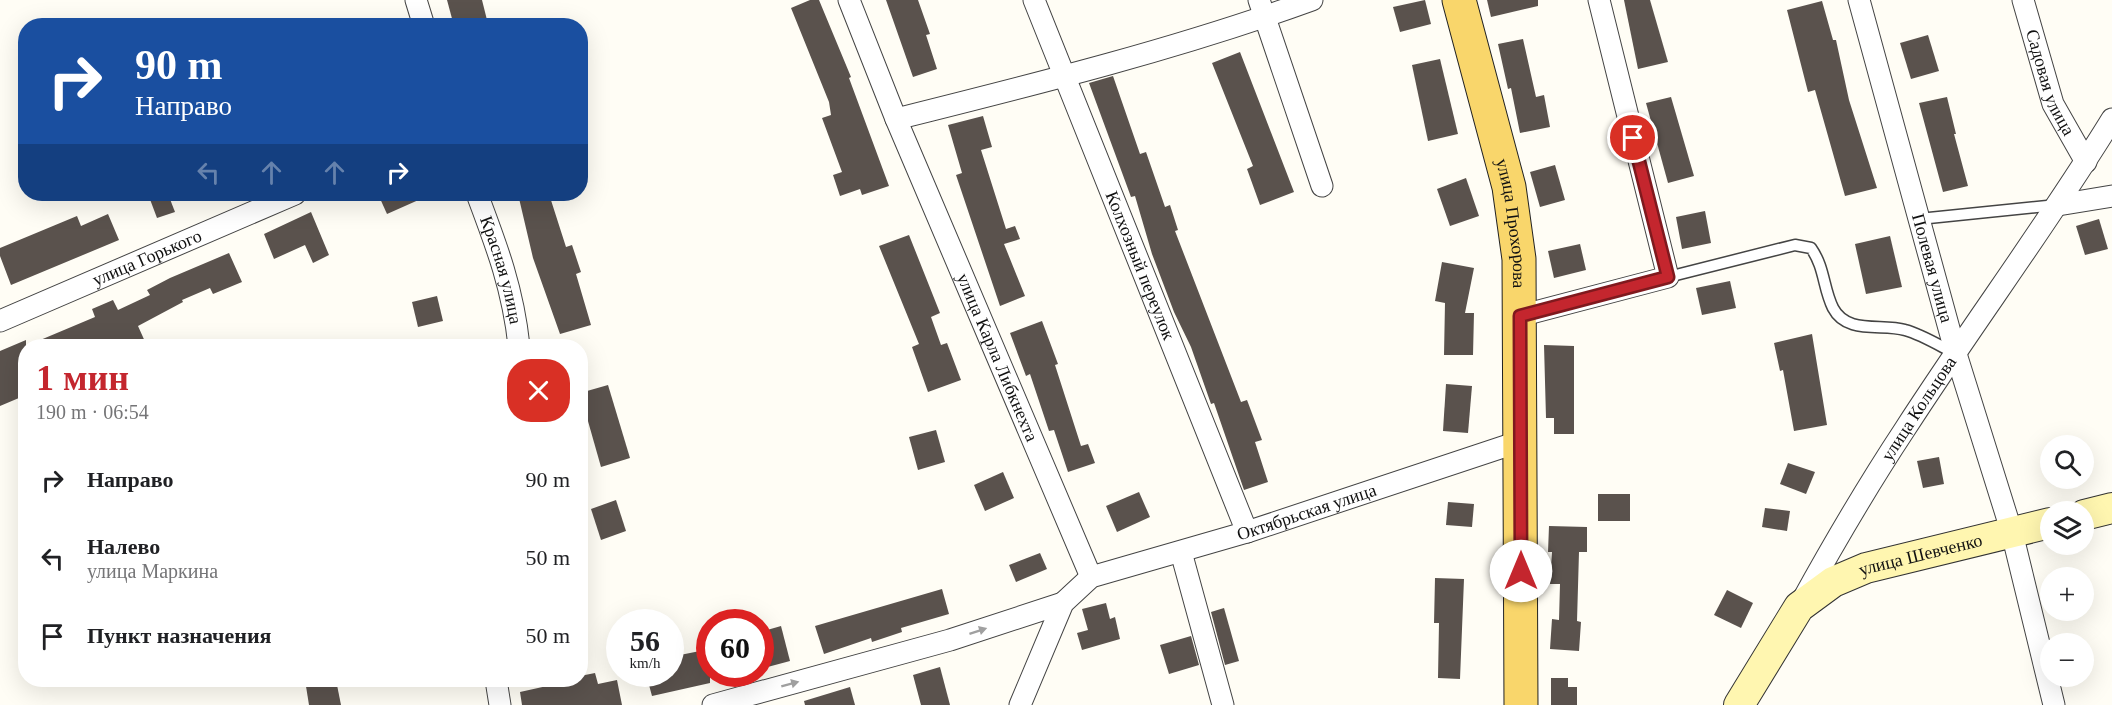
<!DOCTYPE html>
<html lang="ru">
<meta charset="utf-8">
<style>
:root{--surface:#fff;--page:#f6f6f6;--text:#202124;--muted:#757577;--accent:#c4262e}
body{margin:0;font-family:Georgia,serif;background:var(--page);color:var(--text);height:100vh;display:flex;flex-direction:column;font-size:22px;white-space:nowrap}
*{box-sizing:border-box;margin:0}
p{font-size:20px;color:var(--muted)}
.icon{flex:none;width:33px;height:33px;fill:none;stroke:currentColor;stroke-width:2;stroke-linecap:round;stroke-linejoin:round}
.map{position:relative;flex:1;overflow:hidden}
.drawer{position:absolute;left:18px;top:339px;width:570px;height:348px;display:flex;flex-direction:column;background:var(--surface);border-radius:24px;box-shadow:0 6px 24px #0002}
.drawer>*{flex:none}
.guide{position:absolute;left:18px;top:18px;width:570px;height:183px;border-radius:24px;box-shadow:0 6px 24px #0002;background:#1a4fa0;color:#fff;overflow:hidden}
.tools{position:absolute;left:2040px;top:435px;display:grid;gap:12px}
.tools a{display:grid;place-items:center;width:54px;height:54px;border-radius:50%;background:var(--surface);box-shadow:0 6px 24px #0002;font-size:30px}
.speed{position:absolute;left:606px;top:609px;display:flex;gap:12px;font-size:30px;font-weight:700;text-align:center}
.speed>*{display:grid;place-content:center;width:78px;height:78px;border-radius:50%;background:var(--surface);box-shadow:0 6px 24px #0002;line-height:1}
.speed small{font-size:15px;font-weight:400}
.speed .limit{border:9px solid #d22;background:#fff;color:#111}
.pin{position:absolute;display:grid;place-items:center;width:51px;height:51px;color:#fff;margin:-26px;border:3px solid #fff;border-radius:50%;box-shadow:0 2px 6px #0007}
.me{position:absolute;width:66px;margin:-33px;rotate:0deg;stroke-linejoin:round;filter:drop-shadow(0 0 4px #0008)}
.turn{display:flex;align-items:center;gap:21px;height:126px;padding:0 18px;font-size:27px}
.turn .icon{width:78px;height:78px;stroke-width:2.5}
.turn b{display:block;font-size:42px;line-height:51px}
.lanes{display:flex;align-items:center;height:57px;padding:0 18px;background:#0003;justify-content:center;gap:30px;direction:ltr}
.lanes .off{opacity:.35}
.round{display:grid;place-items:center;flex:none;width:63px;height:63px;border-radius:24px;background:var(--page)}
.headline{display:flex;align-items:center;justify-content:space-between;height:102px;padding:0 18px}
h1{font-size:36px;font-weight:600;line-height:45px;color:var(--accent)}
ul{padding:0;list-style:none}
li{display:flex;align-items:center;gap:18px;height:78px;padding:0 18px}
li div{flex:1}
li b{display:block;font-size:22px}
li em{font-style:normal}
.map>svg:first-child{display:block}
.building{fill:#5a524d}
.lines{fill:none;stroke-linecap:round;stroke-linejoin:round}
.service-casing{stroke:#444;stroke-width:13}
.minor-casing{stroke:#444;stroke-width:23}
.secondary-casing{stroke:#333;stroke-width:32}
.primary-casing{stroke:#222;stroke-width:35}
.service{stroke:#fff;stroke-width:10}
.minor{stroke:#fff;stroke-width:21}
.secondary{stroke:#fff6b0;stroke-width:30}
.primary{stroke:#f9d66b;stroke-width:33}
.oneway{fill:#a0a0a0}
.route-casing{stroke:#7f191e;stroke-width:15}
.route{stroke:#c4262e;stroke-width:10}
.labels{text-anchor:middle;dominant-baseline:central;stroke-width:6;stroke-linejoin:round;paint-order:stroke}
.street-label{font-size:18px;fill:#111;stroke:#fff}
</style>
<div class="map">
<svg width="2112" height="705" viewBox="0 0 2112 705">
<rect width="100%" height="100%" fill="#fffdf5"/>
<!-- building -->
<g class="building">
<path d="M 447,0 L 482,0 L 487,20 L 454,26 Z"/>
<path d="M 810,0 L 819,0 L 851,77 L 849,78 L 889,186 L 862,195 L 860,189 L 840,196 L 833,175 L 842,172 L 822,118 L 831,115 L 829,102 L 791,8 Z"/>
<path d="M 886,0 L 918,0 L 930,34 L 926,35 L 937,69 L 913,77 Z"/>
<path d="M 1425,0 L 1431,24 L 1400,32 L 1393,7 Z"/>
<path d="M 1487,0 L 1538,0 L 1538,6 L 1491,17 Z"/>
<path d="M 1624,0 L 1650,0 L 1668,62 L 1638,69 Z"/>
<path d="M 1822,1 L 1833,40 L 1836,40 L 1849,100 L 1877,188 L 1845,196 L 1815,90 L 1808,92 L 1787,10 Z"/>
<path d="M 1928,35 L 1939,71 L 1911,79 L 1900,43 Z"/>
<path d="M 1523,39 L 1536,97 L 1544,95 L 1550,127 L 1520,133 L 1511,88 L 1508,89 L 1498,44 Z"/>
<path d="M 1240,52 L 1294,192 L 1260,205 L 1247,169 L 1253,166 L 1212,63 Z"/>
<path d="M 1440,59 L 1458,134 L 1428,141 L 1412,65 Z"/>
<path d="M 1113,76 L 1140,154 L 1146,152 L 1165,207 L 1170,205 L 1178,230 L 1175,231 L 1241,402 L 1247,400 L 1262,440 L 1255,442 L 1268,482 L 1244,490 L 1214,403 L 1211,404 L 1191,347 L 1174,312 L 1152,254 L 1135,196 L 1131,197 L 1089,83 Z"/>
<path d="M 1671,97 L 1694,176 L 1668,183 L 1646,103 Z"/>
<path d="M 1947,97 L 1956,134 L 1954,134 L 1968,186 L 1943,192 L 1919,103 Z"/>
<path d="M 983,116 L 992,147 L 981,150 L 1006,229 L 1015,226 L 1020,239 L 1004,244 L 1025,296 L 1000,306 L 956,175 L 962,173 L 948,125 Z"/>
<path d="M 1555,165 L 1565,200 L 1540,207 L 1530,172 Z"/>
<path d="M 1466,178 L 1479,216 L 1450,226 L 1437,189 Z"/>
<path d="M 148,194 L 168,194 L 175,212 L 157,218 Z"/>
<path d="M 378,194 L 432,194 L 387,214 Z"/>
<path d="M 518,194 L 549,194 L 566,247 L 572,245 L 581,272 L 576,274 L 591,325 L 560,334 L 533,258 Z"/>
<path d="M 1705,211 L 1711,243 L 1682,249 L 1676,217 Z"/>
<path d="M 311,212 L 329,255 L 313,263 L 305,245 L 274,259 L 264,234 Z"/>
<path d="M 108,214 L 119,240 L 11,285 L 0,256 L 0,248 L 77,216 L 81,226 Z"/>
<path d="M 2099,219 L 2108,249 L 2085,255 L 2076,226 Z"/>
<path d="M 909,235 L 940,313 L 931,317 L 941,345 L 947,343 L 961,380 L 928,392 L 912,347 L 919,344 L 879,246 Z"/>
<path d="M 1890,236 L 1902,287 L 1866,294 L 1855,244 Z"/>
<path d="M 1580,244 L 1586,270 L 1554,278 L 1548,251 Z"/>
<path d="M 229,253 L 242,282 L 213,294 L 210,288 L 182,300 L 183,302 L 138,326 L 147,346 L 26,346 L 26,395 L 0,406 L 0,351 L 26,340 L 26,346 L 95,317 L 92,309 L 113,300 L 118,310 L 150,295 L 147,290 L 170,278 Z"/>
<path d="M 1442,262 L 1474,268 L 1465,313 L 1474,313 L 1473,355 L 1444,355 L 1445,303 L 1435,301 Z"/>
<path d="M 1730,281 L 1736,308 L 1702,315 L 1696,288 Z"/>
<path d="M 437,296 L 443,321 L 418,327 L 412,302 Z"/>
<path d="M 1042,321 L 1058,364 L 1055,365 L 1081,446 L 1088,444 L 1095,463 L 1068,472 L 1054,430 L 1049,431 L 1030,374 L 1026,376 L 1010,333 Z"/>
<path d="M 1812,334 L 1827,425 L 1794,431 L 1783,370 L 1780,371 L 1774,343 Z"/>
<path d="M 1544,345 L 1574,346 L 1574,434 L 1554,434 L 1554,418 L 1546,418 Z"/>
<path d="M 1446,384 L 1472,386 L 1468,433 L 1443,431 Z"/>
<path d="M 608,385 L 630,458 L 601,467 L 580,393 Z"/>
<path d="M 936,430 L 945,462 L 918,470 L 909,437 Z"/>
<path d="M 1939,457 L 1944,484 L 1923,488 L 1917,461 Z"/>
<path d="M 1788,463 L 1815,472 L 1806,494 L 1780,484 Z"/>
<path d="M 1003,472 L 1014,498 L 985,511 L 974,485 Z"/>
<path d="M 1139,492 L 1150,517 L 1117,532 L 1106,506 Z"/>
<rect x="1598" y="494" width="32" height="27"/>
<path d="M 616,500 L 626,531 L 601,540 L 591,509 Z"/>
<path d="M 1448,502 L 1474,504 L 1472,527 L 1446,525 Z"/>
<path d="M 1765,508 L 1790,511 L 1787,531 L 1762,527 Z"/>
<path d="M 1549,526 L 1587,527 L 1587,552 L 1579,552 L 1577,621 L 1581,622 L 1579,651 L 1550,649 L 1552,619 L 1559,620 L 1560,584 L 1550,584 L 1552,552 L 1548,552 Z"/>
<path d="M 1040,553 L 1047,569 L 1016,582 L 1009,565 Z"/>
<path d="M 1435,578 L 1464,579 L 1460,679 L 1438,678 L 1439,623 L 1434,623 Z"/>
<path d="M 942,589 L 949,614 L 901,628 L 902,632 L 872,642 L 871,638 L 824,654 L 815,626 Z"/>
<path d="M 1727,590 L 1753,603 L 1741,628 L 1714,615 Z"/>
<path d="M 1106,603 L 1110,619 L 1115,617 L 1120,639 L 1082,650 L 1077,633 L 1088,630 L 1082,609 Z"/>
<path d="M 1224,608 L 1239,661 L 1225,665 L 1211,612 Z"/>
<path d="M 781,626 L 790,661 L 760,669 L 760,632 Z"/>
<path d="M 1191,636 L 1199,665 L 1169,674 L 1160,645 Z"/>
<path d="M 710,649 L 710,683 L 652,696 L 646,674 L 670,674 L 670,657 Z"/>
<path d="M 940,667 L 950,705 L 921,705 L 913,675 Z"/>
<path d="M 595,673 L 598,684 L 617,680 L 622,705 L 522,705 L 520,692 L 565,682 L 564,680 L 580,680 L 580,676 Z"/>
<path d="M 1551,678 L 1568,678 L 1568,687 L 1577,687 L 1577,705 L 1551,705 Z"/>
<path d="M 305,680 L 336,680 L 341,705 L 309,705 Z"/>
<path d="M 850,687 L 855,705 L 805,705 L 804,701 Z"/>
</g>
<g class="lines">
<defs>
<g id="service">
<path d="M 1919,219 L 2057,205"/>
<path d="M 1668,277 L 1795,245 L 1811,248 C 1825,268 1823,288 1833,308 C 1847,335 1882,323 1905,330 C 1923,335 1940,346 1956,354"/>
</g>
<g id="minor">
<path d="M 416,0 L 424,26"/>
<path id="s1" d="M 849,0 L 896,119 L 1091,577"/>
<path id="s2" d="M 1034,0 L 1247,532"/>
<path d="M 1259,0 L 1322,186"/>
<path id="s3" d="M 1859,0 L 1956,354 L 2012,533 L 2054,705"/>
<path id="s4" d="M 2023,0 L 2053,104 L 2086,162"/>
<path d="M 896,119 C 1036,84 1177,49 1312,0"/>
<path id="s5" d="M 477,194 C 497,247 513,289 519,346"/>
<path d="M 2058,205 L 2112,196"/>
<path d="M 1520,316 L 1668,277 L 1599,0"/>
<path id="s6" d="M 0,321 L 295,194"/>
<path d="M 1181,552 L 1223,705"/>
<path id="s7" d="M 1802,601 C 1834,543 1868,485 1905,429 C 1972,325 2047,225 2112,119"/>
<path d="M 496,680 L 500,705"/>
<path d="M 713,705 L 950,640 L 1063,603"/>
<path id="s8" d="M 1020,705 L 1063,603 L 1091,577 L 1247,532 L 1521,441"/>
</g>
<g id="secondary">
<path d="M 2084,515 L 2112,508"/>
<path id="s9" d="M 1739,705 L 1799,607 L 1833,582 L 1866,568 L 2050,523"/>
</g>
<g id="primary">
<path id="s10" d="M 1459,0 L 1509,187 L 1519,259 L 1521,705"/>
</g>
</defs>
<!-- service casing -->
<use href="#service" class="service-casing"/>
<!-- minor casing -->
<use href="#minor" class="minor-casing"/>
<!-- secondary casing -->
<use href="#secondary" class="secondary-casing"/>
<!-- primary casing -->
<use href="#primary" class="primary-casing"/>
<!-- service -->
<use href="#service" class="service"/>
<!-- minor -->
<use href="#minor" class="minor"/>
<!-- secondary -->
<use href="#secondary" class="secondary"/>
<!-- primary -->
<use href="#primary" class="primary"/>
</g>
<!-- one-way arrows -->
<defs><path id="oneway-solid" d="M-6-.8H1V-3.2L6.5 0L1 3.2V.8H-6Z" transform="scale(1.5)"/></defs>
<g class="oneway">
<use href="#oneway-solid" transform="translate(978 631) rotate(-18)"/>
<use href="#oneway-solid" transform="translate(790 684) rotate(-15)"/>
</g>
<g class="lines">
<defs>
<path id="route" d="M 1521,571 L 1520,316 L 1668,277 L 1633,138"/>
</defs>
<!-- route casing -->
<use href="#route" class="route-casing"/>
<!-- route -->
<use href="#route" class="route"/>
</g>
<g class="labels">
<!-- street labels -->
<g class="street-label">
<text stroke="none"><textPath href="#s4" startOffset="87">Садовая улица</textPath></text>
<text stroke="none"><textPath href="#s10" startOffset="230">улица Прохорова</textPath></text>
<text stroke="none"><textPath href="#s6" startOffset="160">улица Горького</textPath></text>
<text stroke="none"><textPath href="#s2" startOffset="286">Колхозный переулок</textPath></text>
<text stroke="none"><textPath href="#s3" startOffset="278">Полевая улица</textPath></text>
<text stroke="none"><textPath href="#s5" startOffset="80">Красная улица</textPath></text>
<text stroke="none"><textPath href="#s1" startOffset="387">улица Карла Либкнехта</textPath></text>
<text stroke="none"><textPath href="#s7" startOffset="225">улица Кольцова</textPath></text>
<text stroke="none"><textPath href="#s8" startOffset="374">Октябрьская улица</textPath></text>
<text stroke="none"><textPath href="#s9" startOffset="249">улица Шевченко</textPath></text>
</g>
</g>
</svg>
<div class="tools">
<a><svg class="icon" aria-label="search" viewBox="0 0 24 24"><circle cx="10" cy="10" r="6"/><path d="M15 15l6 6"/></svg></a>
<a><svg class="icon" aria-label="layers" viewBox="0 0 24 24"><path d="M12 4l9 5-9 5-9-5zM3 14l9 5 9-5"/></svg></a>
<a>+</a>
<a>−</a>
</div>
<div class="speed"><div>56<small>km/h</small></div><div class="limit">60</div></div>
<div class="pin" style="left:1633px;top:138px;background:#d93025"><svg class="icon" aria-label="arrive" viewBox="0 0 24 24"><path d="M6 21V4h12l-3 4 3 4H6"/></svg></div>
<svg class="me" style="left:1521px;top:571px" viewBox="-20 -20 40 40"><circle r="19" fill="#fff"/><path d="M0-13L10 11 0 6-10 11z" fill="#c4262e"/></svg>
<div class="guide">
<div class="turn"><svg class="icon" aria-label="right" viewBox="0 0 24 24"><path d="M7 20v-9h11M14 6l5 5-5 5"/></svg><div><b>90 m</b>Направо</div></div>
<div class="lanes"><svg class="icon off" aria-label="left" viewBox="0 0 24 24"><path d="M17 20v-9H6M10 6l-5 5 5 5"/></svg><svg class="icon off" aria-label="ahead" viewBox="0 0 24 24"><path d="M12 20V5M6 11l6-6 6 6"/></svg><svg class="icon off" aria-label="ahead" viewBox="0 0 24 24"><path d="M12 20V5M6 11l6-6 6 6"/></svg><svg class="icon" aria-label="right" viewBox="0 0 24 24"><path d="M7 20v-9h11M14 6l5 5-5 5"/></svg></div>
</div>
<section class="drawer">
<div class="headline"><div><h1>1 мин</h1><p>190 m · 06:54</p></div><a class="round" style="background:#d93025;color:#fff"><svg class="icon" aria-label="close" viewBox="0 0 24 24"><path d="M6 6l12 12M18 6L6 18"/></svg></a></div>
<ul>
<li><svg class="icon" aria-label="right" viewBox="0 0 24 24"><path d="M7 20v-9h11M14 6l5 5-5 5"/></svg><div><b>Направо</b></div><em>90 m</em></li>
<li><svg class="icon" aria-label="left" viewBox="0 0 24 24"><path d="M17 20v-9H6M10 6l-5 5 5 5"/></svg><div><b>Налево</b><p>улица Маркина</p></div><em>50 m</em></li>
<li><svg class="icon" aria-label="arrive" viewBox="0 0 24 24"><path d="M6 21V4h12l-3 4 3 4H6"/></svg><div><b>Пункт назначения</b></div><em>50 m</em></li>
</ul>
</section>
</div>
